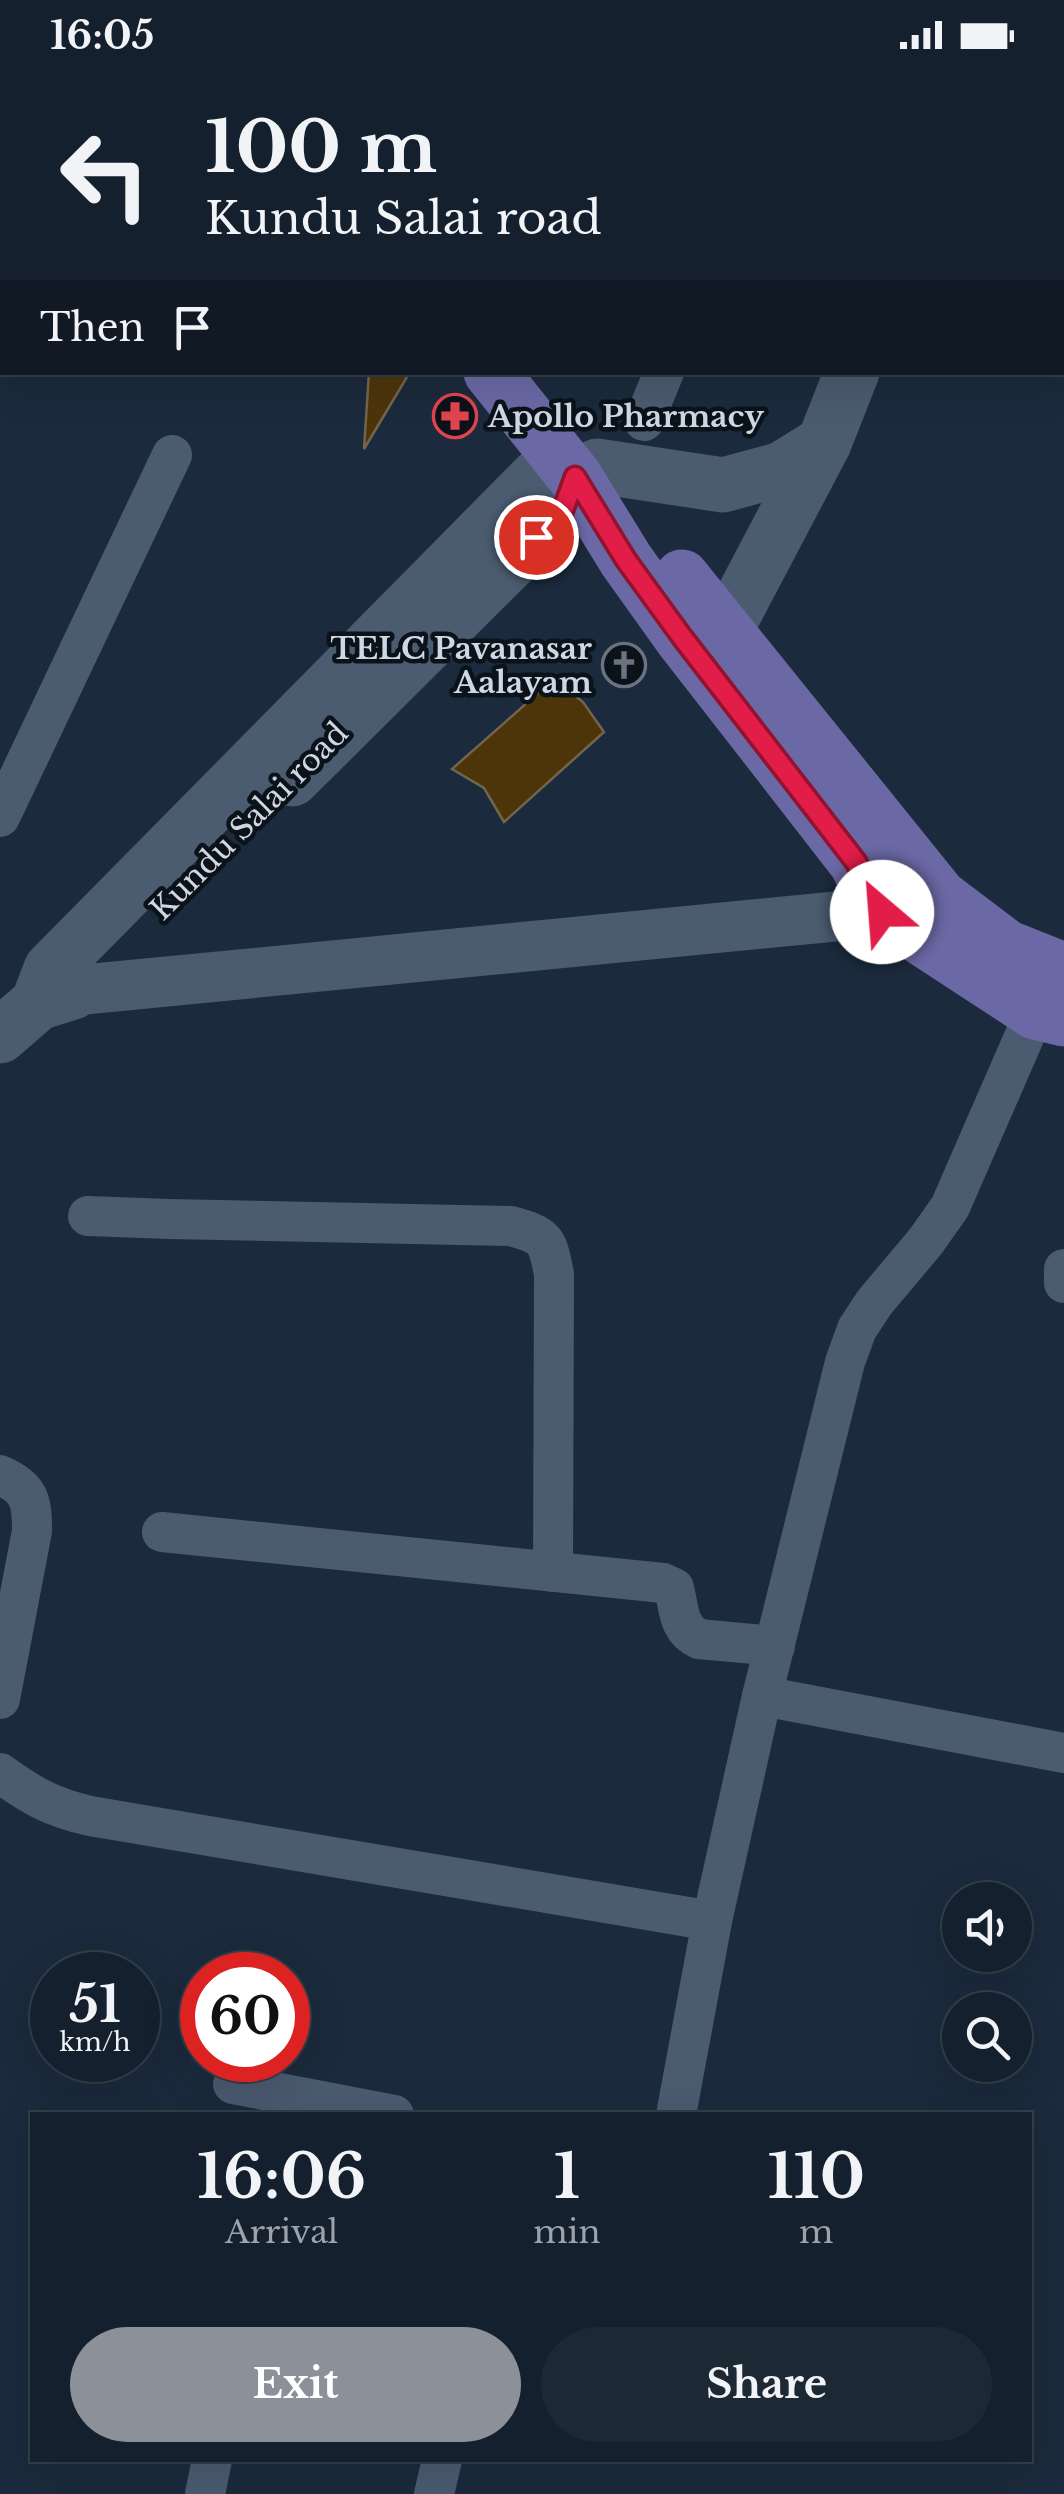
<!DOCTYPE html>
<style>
:root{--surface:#14202d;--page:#1d2835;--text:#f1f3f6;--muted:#9da3aa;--line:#333e49;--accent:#8c9099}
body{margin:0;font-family:"Libre Baskerville",serif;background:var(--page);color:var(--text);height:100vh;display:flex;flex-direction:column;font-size:38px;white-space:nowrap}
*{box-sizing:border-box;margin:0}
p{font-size:32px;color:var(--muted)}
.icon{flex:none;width:55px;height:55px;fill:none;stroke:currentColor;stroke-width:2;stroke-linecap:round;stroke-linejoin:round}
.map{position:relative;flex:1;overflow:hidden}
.sheet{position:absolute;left:30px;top:2042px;width:1002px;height:350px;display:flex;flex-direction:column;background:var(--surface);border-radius:0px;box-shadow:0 10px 40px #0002,0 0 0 2px var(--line)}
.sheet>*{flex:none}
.banner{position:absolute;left:0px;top:0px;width:1065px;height:305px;box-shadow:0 10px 40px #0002,0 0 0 2px var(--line);background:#14202d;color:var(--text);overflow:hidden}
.tools{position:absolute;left:942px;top:1812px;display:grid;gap:20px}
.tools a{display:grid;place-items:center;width:90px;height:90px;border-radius:50%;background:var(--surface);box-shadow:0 10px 40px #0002,0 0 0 2px var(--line);font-size:50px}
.speed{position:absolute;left:30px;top:1882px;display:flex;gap:20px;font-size:50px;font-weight:700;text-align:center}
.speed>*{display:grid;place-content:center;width:130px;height:130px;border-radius:50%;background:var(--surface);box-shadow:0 10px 40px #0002,0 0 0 2px var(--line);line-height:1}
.speed small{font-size:25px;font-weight:400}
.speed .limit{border:15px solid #d22;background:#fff;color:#111}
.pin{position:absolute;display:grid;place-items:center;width:85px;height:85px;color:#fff;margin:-42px;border:5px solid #fff;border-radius:50%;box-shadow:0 2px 10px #0007}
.me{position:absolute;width:110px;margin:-55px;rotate:333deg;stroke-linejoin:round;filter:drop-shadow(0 0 8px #0008)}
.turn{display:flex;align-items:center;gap:35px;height:210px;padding:0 40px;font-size:45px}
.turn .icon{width:130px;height:130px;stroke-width:2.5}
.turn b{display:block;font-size:70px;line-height:85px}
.then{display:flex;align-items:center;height:95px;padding:0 40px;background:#0003;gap:20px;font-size:38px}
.eta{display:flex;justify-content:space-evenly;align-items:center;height:170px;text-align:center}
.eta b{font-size:60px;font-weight:800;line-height:70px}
.primary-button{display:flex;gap:20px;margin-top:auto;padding:20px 40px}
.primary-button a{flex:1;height:115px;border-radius:60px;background:var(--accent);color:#fff;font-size:40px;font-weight:800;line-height:115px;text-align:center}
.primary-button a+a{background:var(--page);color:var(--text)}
.status{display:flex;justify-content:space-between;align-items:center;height:70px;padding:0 50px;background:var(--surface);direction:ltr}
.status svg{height:28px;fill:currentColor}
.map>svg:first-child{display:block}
.building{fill:#4d350a;stroke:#73644d;stroke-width:2.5}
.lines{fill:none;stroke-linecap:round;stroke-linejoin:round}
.minor{stroke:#4b5b70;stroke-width:40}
.tertiary{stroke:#4b5b70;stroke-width:50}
.secondary{stroke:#4b5b70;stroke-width:55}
.primary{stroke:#6b69a5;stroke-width:55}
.route-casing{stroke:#92132f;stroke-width:25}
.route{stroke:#e11d48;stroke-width:18}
.labels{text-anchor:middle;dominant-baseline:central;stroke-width:9;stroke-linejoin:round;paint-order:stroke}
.poi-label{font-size:30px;font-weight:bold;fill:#ced8e4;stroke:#0b121a;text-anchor:start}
.street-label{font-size:30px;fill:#ced8e4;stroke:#0b121a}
</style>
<div class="status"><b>16:05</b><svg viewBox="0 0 49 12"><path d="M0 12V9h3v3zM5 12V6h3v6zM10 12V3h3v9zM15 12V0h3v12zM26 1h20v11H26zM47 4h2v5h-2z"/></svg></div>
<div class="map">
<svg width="1064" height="2424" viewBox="0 0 1064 2424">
<rect width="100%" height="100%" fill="#1b2a3c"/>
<!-- building -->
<g class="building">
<path d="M 369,302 L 410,302 L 364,379 Z"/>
<path d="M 554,609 L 583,632 L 604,662 L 504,752 L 484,718 L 452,699 Z"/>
</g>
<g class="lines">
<!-- minor -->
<g class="minor">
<path d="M 425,2 L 426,0"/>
<path d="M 789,2 L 790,0"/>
<path d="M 1062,228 L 1064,228"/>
<path d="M 644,351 L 664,302"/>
<path d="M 0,747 L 172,385"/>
<path d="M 88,1146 L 169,1149 L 511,1156 C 546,1166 547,1168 554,1204 L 553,1502"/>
<path d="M 1064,1199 L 1064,1213"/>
<path d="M 0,1405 C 30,1418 32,1431 32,1461 L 0,1629"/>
<path d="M 162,1462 L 663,1513 L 674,1518 C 679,1538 678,1560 699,1569 L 775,1576"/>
<path d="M 762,1626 L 1064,1683"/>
<path d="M 0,1703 C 32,1726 51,1737 90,1746 L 712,1851"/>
<path d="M 233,2014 L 394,2045"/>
<path d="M 676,2045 L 712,1851 L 762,1626 L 845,1292 L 857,1259 L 874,1233 L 926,1171 L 950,1137 L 1035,942"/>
<path d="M 205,2424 L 212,2390"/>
<path d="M 434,2424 L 442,2390"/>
</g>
<!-- tertiary -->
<path class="tertiary" d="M 79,920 L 882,842 L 914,822"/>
<!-- secondary -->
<g class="secondary">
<path d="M 980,2 L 981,0"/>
<path d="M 725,561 L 824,373 L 852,302"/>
<path d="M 292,709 L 563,440 L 575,407"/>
<path d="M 38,933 L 51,899 L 537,407 L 575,407 L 597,396 L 723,415 L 782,399 L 824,373"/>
<path d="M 0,966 L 38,933 L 73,922"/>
</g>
<!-- primary -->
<g class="primary">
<path d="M 267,0 L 269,2"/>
<path d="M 324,0 L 325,2"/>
<path d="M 491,302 L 575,407 L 626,490 L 681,567 L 856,792 L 882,842 L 1035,942 L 1064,949"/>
<path d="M 682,507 L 940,827 L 1006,877 L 1064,900"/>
</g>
</g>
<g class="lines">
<defs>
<path id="route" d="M 536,467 L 563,440 L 575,407 L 626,490 L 682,567 L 856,792 L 882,842"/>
</defs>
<!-- route casing -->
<use href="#route" class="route-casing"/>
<!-- route -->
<use href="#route" class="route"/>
</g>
<!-- icons -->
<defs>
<symbol id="pharmacy-ring" viewBox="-11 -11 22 22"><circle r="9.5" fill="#0b121a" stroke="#e0444e" stroke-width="1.5"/><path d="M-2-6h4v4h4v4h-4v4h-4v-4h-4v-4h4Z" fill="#e0444e"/></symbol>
<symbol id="church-ring" viewBox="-11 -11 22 22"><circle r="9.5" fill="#0b121a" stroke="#6b7280" stroke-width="1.5"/><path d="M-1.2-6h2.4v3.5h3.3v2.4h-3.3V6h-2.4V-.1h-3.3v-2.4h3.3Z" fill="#6b7280"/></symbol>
</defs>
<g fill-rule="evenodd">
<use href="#pharmacy-ring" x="430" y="321" width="50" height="50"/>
<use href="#church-ring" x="599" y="570" width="50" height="50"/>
</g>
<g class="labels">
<!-- poi labels -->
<g class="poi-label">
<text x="488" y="346">Apollo Pharmacy</text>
<text x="592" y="578" text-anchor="end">TELC Pavanasar<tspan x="592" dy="34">Aalayam</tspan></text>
</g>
<!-- street labels -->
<g class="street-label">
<text transform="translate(249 751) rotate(-45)">Kundu Salai road</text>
</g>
</g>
</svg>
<div class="tools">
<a><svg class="icon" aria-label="sound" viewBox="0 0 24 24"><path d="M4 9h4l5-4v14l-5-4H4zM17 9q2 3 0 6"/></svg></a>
<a><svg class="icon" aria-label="search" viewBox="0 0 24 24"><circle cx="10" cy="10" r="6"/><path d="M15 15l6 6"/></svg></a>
</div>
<div class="speed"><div>51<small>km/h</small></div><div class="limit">60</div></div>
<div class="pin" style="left:536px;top:467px;background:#d93025"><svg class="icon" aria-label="arrive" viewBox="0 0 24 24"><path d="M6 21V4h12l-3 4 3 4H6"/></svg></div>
<svg class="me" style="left:882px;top:842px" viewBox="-20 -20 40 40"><circle r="19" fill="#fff"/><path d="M0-13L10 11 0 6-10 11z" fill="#e11d48"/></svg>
<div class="banner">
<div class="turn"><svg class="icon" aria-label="left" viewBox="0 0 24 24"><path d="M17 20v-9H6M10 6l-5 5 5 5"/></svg><div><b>100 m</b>Kundu Salai road</div></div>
<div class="then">Then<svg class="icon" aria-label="arrive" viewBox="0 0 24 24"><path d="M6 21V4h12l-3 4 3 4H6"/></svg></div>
</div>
<section class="sheet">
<div class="eta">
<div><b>16:06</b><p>Arrival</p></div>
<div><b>1</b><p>min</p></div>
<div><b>110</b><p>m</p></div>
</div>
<div class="primary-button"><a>Exit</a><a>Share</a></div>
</section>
</div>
